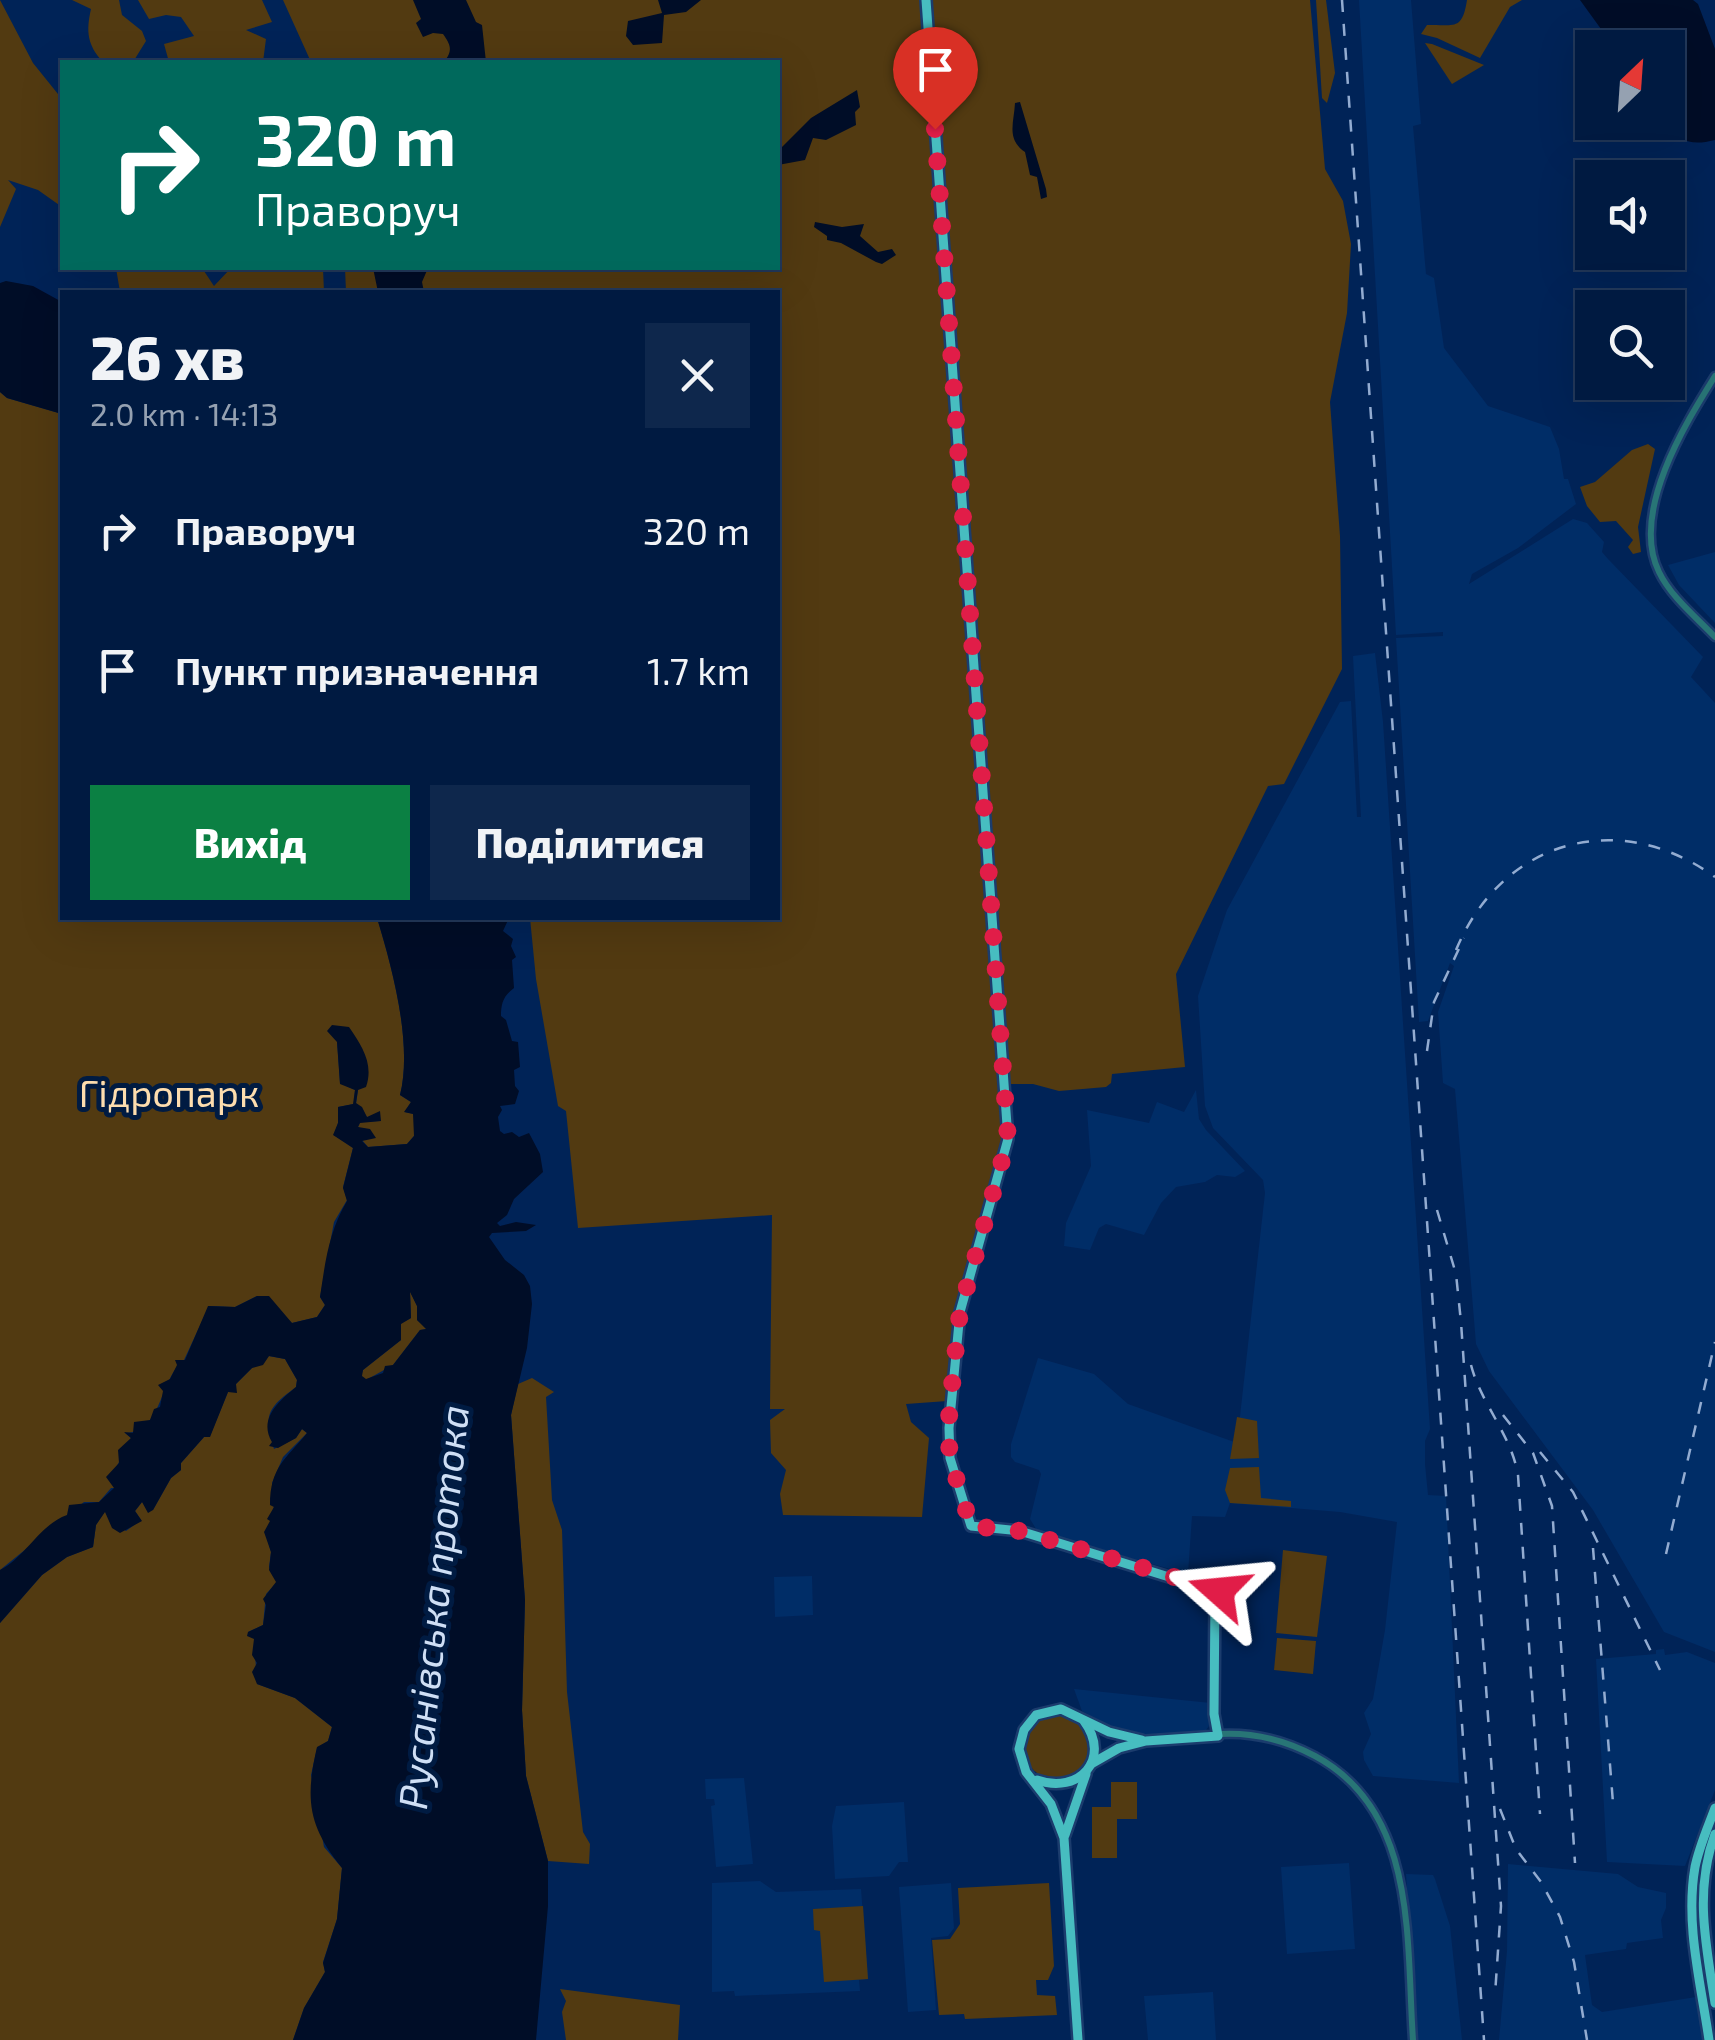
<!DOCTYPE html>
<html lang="uk">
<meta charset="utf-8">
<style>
:root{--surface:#001a41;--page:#0e274c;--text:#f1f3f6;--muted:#95a1b1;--line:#22385a;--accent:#0b8043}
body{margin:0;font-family:"Exo 2",sans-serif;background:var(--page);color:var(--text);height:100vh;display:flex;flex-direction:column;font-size:38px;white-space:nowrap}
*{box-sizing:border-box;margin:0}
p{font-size:32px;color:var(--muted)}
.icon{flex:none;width:55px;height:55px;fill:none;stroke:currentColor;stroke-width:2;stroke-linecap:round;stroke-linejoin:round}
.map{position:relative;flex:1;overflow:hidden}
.details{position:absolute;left:60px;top:290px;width:720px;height:630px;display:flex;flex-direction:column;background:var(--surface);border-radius:0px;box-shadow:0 10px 40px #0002,0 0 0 2px var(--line)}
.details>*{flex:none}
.banner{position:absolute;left:60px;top:60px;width:720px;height:210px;border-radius:0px;box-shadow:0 10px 40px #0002,0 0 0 2px var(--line);background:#00695c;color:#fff;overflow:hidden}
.needle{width:65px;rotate:25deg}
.buttons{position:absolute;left:1575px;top:30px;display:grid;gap:20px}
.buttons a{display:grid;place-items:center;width:110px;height:110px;border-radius:0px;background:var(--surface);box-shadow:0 10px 40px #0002,0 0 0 2px var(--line);font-size:50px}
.pin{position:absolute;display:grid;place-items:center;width:85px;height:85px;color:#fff;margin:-102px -42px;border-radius:50% 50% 50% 0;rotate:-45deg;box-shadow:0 0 10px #0007}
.pin .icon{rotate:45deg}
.me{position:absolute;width:110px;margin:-55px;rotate:288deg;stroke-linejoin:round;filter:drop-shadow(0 0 8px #0008)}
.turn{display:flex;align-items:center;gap:35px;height:210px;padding:0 30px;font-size:45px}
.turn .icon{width:130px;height:130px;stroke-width:2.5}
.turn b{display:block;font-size:70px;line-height:85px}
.round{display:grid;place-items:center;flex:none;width:105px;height:105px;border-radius:0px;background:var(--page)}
.overview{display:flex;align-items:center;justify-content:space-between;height:170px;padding:0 30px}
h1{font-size:60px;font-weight:800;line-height:75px}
.action{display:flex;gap:20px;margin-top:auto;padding:20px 30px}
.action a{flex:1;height:115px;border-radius:0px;background:var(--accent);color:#fff;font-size:40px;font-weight:800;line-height:115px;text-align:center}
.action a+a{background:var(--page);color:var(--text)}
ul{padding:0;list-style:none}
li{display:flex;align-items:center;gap:30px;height:140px;padding:0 30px}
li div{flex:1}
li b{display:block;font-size:38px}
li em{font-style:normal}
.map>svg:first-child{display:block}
.built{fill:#002d67}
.green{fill:#523a11}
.water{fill:#000d27;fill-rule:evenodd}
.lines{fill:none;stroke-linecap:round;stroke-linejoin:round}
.minor-casing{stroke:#1b3c6d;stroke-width:11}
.major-casing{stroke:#1b3c6d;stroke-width:14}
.minor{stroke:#287576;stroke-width:6}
.major{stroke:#47bdc0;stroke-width:9}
.rail{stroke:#93acd1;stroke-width:2.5;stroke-dasharray:12 12;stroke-linecap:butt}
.route{stroke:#e11d48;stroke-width:18;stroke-dasharray:0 32.4}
.labels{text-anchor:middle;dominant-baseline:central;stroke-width:10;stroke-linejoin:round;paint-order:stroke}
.park-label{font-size:38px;fill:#fdddae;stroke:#001b42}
.water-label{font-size:40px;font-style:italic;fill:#cfdff5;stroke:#001b42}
</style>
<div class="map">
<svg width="1715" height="2040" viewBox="0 0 1715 2040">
<rect width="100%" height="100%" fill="#002357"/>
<!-- built -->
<g class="built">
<path d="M 1359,0 L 1411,0 L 1421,124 L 1413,126 L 1426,274 L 1434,278 L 1444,348 L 1488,406 L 1550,427 L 1559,449 L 1564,479 L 1568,479 L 1576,504 L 1518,548 L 1472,574 L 1469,584 L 1573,519 L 1587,523 L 1604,542 L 1602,552 L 1608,559 L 1703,657 L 1691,677 L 1715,703 L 1715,1652 L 1664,1632 L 1593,1510 L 1489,1371 L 1476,1344 L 1455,1089 L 1443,1083 L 1438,1012 L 1454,966 L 1450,963 L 1428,1021 L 1419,1022 L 1396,638 L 1443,636 L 1443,632 L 1396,635 Z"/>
<path d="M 1715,552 L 1715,623 L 1679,585 L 1668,565 Z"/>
<path d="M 1375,653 L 1383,722 L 1430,1429 L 1425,1441 L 1425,1464 L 1428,1495 L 1446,1496 L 1459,1783 L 1373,1776 L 1364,1760 L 1363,1752 L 1371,1734 L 1364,1713 L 1373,1699 L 1385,1630 L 1397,1522 L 1340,1512 L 1230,1503 L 1225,1517 L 1192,1516 L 1188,1574 L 1038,1532 L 1030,1519 L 1041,1474 L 1039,1470 L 1015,1462 L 1011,1457 L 1011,1444 L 1038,1358 L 1094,1374 L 1128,1404 L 1237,1443 L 1265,1193 L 1263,1180 L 1213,1128 L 1205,1106 L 1198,996 L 1227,910 L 1340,702 L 1351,701 L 1357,817 L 1361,817 L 1353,656 Z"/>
<path d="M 1196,1090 L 1199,1119 L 1206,1130 L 1245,1171 L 1235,1177 L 1217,1175 L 1205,1182 L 1176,1187 L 1161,1203 L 1144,1235 L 1106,1224 L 1099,1228 L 1090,1250 L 1064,1246 L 1066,1223 L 1091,1166 L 1087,1110 L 1149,1123 L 1157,1102 L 1184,1112 Z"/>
<path d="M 812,1576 L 813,1615 L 775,1617 L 774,1577 Z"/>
<path d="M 1664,1649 L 1665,1655 L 1687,1652 L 1715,1663 L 1715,1790 L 1685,1866 L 1607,1862 L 1596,1659 L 1656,1654 L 1656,1650 Z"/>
<path d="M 1074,1689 L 1211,1703 L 1211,1723 L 1204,1733 L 1192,1734 L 1154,1736 L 1114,1729 L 1082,1711 Z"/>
<path d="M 744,1778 L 753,1864 L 716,1867 L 711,1806 L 715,1805 L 714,1799 L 706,1799 L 705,1779 Z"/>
<path d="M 904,1802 L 908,1862 L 899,1862 L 889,1876 L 835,1879 L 832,1826 L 836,1806 Z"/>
<path d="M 1349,1863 L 1355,1949 L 1287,1954 L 1281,1867 Z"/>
<path d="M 1508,1864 L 1618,1874 L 1638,1887 L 1666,1893 L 1666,1908 L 1661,1920 L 1663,1938 L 1627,1943 L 1626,1949 L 1585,1955 L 1592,2005 L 1602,2012 L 1696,1997 L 1704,2040 L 1499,2040 L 1507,1951 Z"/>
<path d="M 1406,1874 L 1433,1875 L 1435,1879 L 1450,1926 L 1462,2040 L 1417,2040 Z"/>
<path d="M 760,1881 L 776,1892 L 861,1889 L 868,1979 L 859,1980 L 860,1991 L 735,1996 L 734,1991 L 712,1992 L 712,1883 Z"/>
<path d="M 951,1883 L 954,1928 L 948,1936 L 931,1938 L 936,2010 L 908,2012 L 899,1887 Z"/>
<path d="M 1213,1992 L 1216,2040 L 1148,2040 L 1144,1996 Z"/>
</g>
<!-- green -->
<g class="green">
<path d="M 0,0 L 33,63 L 62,99 L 62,207 L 38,190 L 8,180 L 16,189 L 0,227 Z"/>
<path d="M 72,0 L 119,0 L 122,15 L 142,31 L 146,41 L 133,62 L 103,62 C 87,45 86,31 91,9 Z"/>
<path d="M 138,0 L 262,0 L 272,22 L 246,30 L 266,39 L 263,62 L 169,62 L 164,44 L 194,36 L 181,17 L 166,15 L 149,19 Z"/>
<path d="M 283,0 L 1310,0 L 1325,169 L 1343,201 L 1351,244 L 1347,313 L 1330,402 L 1340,536 L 1342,669 L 1284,784 L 1268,786 L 1176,974 L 1185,1067 L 1112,1074 L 1111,1083 L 1106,1087 L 1059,1091 L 1033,1084 L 1000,1084 L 1005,1145 L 957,1311 L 947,1401 L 906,1404 L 911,1422 L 929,1438 L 922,1517 L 783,1515 L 780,1494 L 786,1470 L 771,1453 L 770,1420 L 785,1409 L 770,1409 L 772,1215 L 578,1228 L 566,1111 L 558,1106 L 536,979 L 530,918 L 778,918 L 778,292 L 346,292 L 345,268 L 778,268 L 778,62 L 311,62 Z"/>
<path d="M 1316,0 L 1326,0 L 1335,73 L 1327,103 L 1322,98 Z"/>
<path d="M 1467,0 L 1522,0 L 1510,7 L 1480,58 L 1437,38 L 1421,34 L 1427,25 C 1454,24 1462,32 1467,0 Z"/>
<path d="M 1425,43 L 1432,44 L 1484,65 L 1452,84 Z"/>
<path d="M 116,268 L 202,268 L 214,286 L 231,268 L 323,268 L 324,292 L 120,292 Z"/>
<path d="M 0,392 L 7,398 L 62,414 L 62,918 L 377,918 C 392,967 413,1044 400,1095 L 411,1102 L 405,1112 L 414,1114 L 414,1136 L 407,1144 L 368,1147 L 362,1140 L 375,1137 L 358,1127 L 360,1122 L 380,1121 L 367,1117 L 356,1104 L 358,1090 L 337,1041 L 340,1083 L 355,1090 L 354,1104 L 338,1107 L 338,1123 L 334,1135 L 353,1148 L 343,1187 L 347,1200 L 334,1222 L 320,1297 L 325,1305 L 317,1317 L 292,1323 L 257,1296 L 235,1307 L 209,1306 L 184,1360 C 159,1379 163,1432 125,1433 L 131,1438 L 115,1470 L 116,1488 L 111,1488 L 99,1502 L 84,1502 L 0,1570 Z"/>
<path d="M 1648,444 L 1655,449 L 1638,527 L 1641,552 L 1633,554 L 1628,547 L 1633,540 L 1616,521 L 1600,522 L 1587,506 L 1580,487 L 1595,482 L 1632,450 Z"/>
<path d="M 410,1291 L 417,1306 L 417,1320 L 428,1329 L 420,1330 L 393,1365 L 366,1380 L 361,1376 L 363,1370 L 401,1340 L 400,1324 L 411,1318 Z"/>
<path d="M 269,1356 L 285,1359 L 297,1380 L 296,1387 C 266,1409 264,1415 274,1449 L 296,1438 L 302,1429 L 307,1433 L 283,1457 L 272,1483 L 274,1506 L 267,1538 L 271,1552 L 269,1567 L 277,1582 L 266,1594 L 263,1625 L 248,1632 L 254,1638 L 257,1684 L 295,1698 L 332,1727 L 328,1741 L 317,1748 L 311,1775 L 324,1847 L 342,1868 L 337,1919 L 323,1962 L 325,1972 L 304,2008 L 293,2040 L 0,2040 L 0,1623 L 42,1575 L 67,1557 L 93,1547 L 96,1525 L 105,1511 L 111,1521 L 126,1531 L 141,1520 L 135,1511 L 142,1502 L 153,1510 L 171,1478 L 181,1470 L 181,1463 L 204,1437 L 210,1436 L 228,1392 L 252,1368 Z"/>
<path d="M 532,1378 L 554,1392 L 546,1397 L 552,1500 L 562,1530 L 567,1692 L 583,1832 L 590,1844 L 589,1864 L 548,1861 L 526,1776 L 522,1710 L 525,1600 L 511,1415 L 518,1384 Z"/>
<path d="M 1237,1417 L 1257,1421 L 1259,1458 L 1230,1459 Z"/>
<path d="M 1259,1467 L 1261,1498 L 1291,1501 L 1291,1507 L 1230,1503 L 1225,1490 L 1230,1468 Z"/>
<path d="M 1283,1550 L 1327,1556 L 1317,1637 L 1276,1633 Z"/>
<path d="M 1277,1638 L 1316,1641 L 1313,1674 L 1274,1670 Z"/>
<circle cx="1057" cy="1747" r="33"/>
<path d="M 1111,1782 L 1137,1782 L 1137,1819 L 1117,1819 L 1117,1858 L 1092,1858 L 1092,1807 L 1111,1807 Z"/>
<path d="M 1049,1883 L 1054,1966 L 1048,1980 L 1036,1980 L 1037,1995 L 1055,1996 L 1057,2015 L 965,2019 L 964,2014 L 939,2015 L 932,1940 L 950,1939 L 960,1924 L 958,1888 Z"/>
<path d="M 863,1906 L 868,1979 L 824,1982 L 820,1931 L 814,1930 L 813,1909 Z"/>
<path d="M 560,1989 L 680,2005 L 678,2040 L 566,2040 L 562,2012 L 566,2001 Z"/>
</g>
<!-- water -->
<g class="water">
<path d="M 413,0 L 466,0 L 476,22 L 482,25 L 486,62 L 444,62 C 453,51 451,45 443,34 L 433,33 L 423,37 L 416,23 L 421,19 Z"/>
<path d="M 658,0 L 701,0 L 686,12 L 664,15 L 662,43 L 633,45 L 626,36 L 628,21 L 662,13 Z"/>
<path d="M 1580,0 L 1693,0 L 1698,4 L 1715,49 L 1715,140 C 1691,146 1681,142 1666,123 L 1668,48 L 1614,47 Z"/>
<path d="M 857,90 L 860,107 L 855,112 L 856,125 L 826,140 L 813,138 L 805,160 L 778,165 L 778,151 L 811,118 Z"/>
<path d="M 1020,102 L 1046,189 L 1047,197 L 1041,199 L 1037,177 L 1030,175 L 1025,152 C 1006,139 1014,123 1015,103 Z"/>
<path d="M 815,222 L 842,227 L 864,224 L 860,236 L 878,252 L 892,249 L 896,255 L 882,264 L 876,262 L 841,243 L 827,240 L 827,236 L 814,227 Z"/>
<path d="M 373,268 L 428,268 L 422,282 L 424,292 L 378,292 Z"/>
<path d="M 6,281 L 33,286 L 62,302 L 62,414 L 7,398 L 0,392 L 0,283 Z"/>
<path d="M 377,918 L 509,918 L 503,931 L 513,939 L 511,946 L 516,957 L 512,960 L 514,988 C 503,996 501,1004 501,1016 L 506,1020 L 512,1041 L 518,1042 L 520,1067 L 514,1070 L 515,1086 L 519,1091 L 515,1104 L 500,1106 L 502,1110 L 498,1117 L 500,1131 L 504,1134 L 512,1132 L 519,1137 L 529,1133 L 540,1154 L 543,1172 L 514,1199 L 507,1215 L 497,1223 L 500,1226 L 516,1222 L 536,1225 L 526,1231 L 492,1233 L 489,1237 L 505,1260 L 524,1275 L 530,1286 L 532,1304 L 527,1348 L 511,1415 L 525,1600 L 522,1710 L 526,1776 L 548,1861 L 548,1906 L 536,2040 L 293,2040 L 304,2008 L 325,1972 L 323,1963 L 337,1919 L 342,1868 C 308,1826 305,1799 317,1747 L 328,1741 L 332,1727 L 295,1698 L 257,1684 L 252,1672 L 257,1663 L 252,1655 L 254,1639 L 247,1636 L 248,1632 L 263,1625 L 266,1605 L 263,1599 L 276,1582 L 269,1570 L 271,1552 L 264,1532 L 270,1521 L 267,1519 L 274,1507 L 270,1505 C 270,1467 286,1459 307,1433 L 302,1429 L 296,1438 L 278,1448 L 269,1446 L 272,1442 C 258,1419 279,1401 296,1387 L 297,1380 L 285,1359 L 269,1356 L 263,1365 L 252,1368 L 236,1384 L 237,1393 L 228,1392 L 210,1437 L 204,1437 L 181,1463 L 181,1470 L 171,1478 L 153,1510 L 148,1513 L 142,1502 L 135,1511 L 142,1521 L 120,1533 L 112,1528 L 105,1512 L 96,1525 L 93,1547 L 67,1557 L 42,1575 L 0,1623 L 0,1570 C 26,1557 39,1525 67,1515 L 69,1505 L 99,1502 L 114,1488 L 106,1477 L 119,1463 L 118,1450 L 131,1438 L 124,1432 L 133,1433 L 134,1422 L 150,1420 L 154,1409 L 160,1407 L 163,1391 L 158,1385 L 170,1379 L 177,1365 L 175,1360 L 185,1360 L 208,1306 L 235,1307 L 257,1296 L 269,1296 L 292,1323 L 317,1317 L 325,1305 L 320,1297 C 325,1263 329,1231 347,1201 L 343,1188 L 353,1148 L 333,1135 L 338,1123 L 338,1107 L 353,1104 L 355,1090 L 340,1084 L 337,1042 L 327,1031 L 332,1025 L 349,1027 C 362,1046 374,1064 366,1087 L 358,1090 L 356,1103 L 362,1107 L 367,1117 L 380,1111 L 381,1121 L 360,1123 L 358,1127 L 370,1129 L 376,1138 L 362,1141 L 368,1147 L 407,1144 L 414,1136 L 413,1114 L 404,1112 L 411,1102 L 400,1095 C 413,1044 392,967 377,918 ZM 410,1292 L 417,1306 L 417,1320 L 426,1329 L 420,1330 L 393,1365 L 385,1366 L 383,1373 L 366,1379 L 362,1376 L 363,1370 L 401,1340 L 401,1324 L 411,1318 Z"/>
</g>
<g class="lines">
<defs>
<g id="minor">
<path d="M 1715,376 C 1685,424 1630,513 1659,572 C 1671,597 1696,617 1715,637"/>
<path d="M 1219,1734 C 1253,1732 1285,1740 1315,1756 C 1418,1811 1406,1940 1413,2040"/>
</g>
<g id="major">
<path d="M 926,0 L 1008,1139 L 960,1312 L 955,1365 L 949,1428 L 950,1458 L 971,1526 L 1020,1531 L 1208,1589 L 1215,1585 L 1219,1590 L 1215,1595 L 1214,1714 L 1218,1736 L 1146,1741 L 1119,1748 L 1091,1764"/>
<path d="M 1037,1780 C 1079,1795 1112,1759 1084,1721"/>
<path d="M 1715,1834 C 1694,1891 1706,1945 1715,2003"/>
<path d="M 1065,1835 L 1086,1774"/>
<path d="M 1078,2040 L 1064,1838 L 1051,1804 L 1026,1772 L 1019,1749 L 1024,1730 L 1036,1715 L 1061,1709 L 1109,1732 L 1142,1740"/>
<path d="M 1709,2040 C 1701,1984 1685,1924 1695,1867 C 1699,1847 1708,1827 1715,1808"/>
</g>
</defs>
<!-- minor casing -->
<use href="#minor" class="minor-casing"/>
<!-- major casing -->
<use href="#major" class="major-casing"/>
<!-- minor -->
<use href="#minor" class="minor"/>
<!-- major -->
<use href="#major" class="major"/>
<!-- rail -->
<g class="rail">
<path d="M 1342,0 L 1484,2040"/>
<path d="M 1456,950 C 1502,840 1618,807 1715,877"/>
<path d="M 1427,1051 L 1434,1002 L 1464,938"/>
<path d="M 1437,1210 L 1456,1274 L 1461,1322 L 1501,1906 L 1495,1995"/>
<path d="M 1471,1365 C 1481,1404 1511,1434 1518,1475 L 1540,1814"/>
<path d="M 1503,1415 L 1533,1453 L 1552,1506 L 1575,1863"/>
<path d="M 1540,1452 L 1573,1492 L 1660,1670"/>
<path d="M 1593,1548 L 1613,1803"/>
<path d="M 1666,1554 L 1715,1342"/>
<path d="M 1500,1809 L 1516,1849 L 1541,1882 L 1560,1917 L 1574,1962 L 1587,2040"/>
</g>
</g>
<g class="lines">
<!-- route -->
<path class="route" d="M 935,129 L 1008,1139 L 960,1312 L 954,1365 L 948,1428 L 950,1458 L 971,1526 L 1020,1531 L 1181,1579 L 1208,1589 L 1212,1595 L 1219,1591"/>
</g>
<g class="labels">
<!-- park labels -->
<g class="park-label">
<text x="169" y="1092">Гідропарк</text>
</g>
<!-- water labels -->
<g class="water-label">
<text transform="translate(432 1607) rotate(-84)">Русанівська протока</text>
</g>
</g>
</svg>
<div class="buttons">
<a><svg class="needle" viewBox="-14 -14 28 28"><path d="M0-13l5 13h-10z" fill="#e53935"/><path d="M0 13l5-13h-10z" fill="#95a1b1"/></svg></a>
<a><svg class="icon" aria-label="sound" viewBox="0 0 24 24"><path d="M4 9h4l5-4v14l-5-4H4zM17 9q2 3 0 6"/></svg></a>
<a><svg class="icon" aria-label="search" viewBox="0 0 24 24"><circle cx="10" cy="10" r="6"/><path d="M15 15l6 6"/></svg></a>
</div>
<div class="pin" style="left:935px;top:129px;background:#d93025"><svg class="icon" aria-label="arrive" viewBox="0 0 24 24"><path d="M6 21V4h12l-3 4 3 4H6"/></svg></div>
<svg class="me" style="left:1219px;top:1591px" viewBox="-20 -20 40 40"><path d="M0-17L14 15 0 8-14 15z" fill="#e11d48" stroke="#fff" stroke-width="4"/></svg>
<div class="banner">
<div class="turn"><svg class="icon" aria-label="right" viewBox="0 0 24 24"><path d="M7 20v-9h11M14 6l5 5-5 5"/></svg><div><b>320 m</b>Праворуч</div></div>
</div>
<section class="details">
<div class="overview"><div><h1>26 хв</h1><p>2.0 km · 14:13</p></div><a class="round"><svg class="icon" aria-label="close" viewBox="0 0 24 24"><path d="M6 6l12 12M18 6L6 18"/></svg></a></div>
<ul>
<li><svg class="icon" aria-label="right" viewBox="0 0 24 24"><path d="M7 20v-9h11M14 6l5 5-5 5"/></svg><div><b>Праворуч</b></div><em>320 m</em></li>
<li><svg class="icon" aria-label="arrive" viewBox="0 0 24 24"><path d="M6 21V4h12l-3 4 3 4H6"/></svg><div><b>Пункт призначення</b></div><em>1.7 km</em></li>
</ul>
<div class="action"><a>Вихід</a><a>Поділитися</a></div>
</section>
</div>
